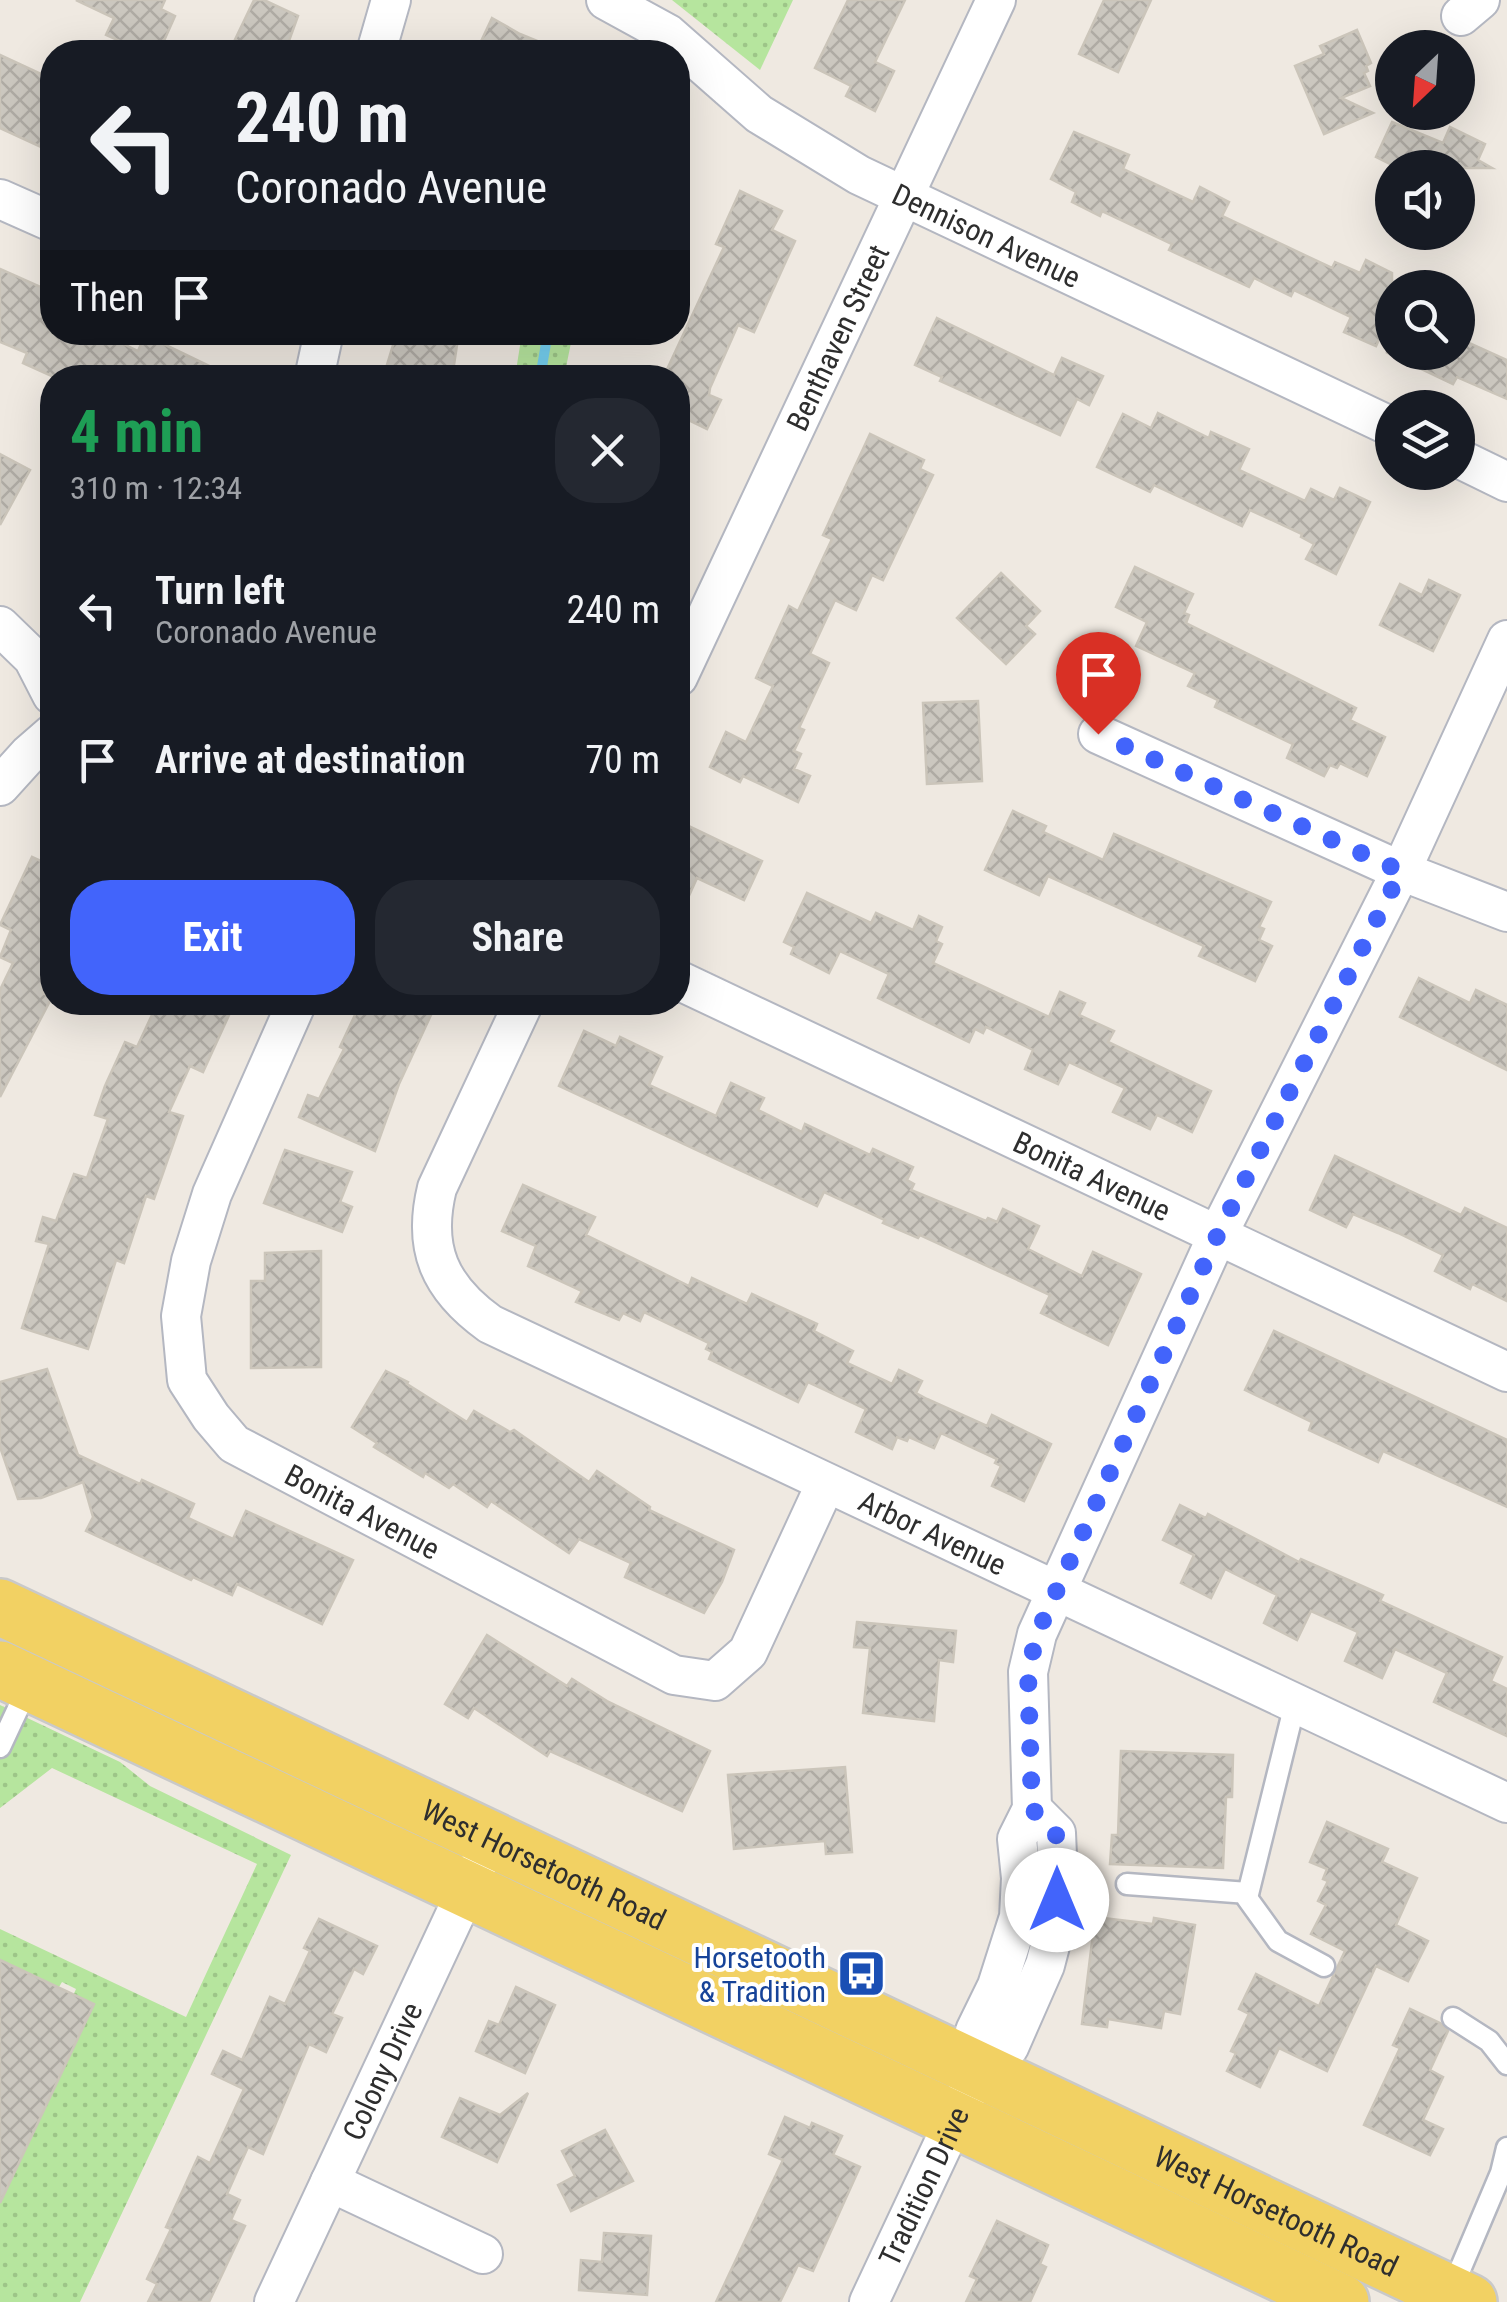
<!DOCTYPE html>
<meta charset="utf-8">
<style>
:root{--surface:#171b24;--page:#242831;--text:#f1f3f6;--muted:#9ea1a6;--accent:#4264fb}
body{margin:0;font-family:"Roboto Condensed",sans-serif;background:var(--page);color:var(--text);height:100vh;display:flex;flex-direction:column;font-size:38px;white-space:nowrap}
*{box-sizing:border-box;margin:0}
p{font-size:32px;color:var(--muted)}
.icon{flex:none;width:55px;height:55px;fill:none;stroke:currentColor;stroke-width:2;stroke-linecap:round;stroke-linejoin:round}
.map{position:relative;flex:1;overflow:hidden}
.side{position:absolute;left:40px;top:365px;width:650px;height:650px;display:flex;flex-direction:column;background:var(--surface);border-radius:40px;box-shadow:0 10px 40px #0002}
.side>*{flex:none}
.guide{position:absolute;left:40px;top:40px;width:650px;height:305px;border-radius:40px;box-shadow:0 10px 40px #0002;background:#171b24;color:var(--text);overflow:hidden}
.needle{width:65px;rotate:205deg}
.buttons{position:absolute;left:1375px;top:30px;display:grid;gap:20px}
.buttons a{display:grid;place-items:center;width:100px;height:100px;border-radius:50%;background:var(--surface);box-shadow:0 10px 40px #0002;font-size:50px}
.pin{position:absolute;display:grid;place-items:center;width:85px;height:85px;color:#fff;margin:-102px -42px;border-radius:50% 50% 50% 0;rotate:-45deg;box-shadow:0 0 10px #0007}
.pin .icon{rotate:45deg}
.me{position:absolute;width:110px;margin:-55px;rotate:0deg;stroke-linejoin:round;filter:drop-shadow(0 0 8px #0008)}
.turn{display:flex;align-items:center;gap:35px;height:210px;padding:0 30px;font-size:45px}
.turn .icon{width:130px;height:130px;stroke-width:2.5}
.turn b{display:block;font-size:70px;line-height:85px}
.then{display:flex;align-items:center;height:95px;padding:0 30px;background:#0003;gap:20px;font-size:38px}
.round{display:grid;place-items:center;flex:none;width:105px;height:105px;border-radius:40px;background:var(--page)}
.overview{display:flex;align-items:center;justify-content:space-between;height:170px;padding:0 30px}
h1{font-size:60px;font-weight:700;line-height:75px;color:#1e9e55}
.cta{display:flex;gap:20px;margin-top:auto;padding:20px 30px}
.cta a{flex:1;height:115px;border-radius:40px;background:var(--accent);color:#fff;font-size:40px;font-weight:700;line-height:115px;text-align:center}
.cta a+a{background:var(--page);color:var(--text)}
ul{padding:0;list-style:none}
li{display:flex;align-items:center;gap:30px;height:150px;padding:0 30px}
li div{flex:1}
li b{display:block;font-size:38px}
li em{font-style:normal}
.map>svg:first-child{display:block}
.grass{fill:url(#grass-dots)}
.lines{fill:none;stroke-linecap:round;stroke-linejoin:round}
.stream{stroke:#75cff0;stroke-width:10}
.building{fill:url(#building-cross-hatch);stroke:#cbc5ba;stroke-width:2.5}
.service-casing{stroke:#b4b7c1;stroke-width:25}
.minor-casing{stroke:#b4b7c1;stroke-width:42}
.primary-casing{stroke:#c9c9c9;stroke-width:60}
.service{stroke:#fff;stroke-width:20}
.minor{stroke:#fff;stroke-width:38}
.primary{stroke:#f2d163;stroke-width:55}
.route{stroke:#4264fb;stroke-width:18;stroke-dasharray:0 32.4}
.labels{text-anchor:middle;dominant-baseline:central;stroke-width:8;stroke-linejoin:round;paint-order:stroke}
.street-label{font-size:30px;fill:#2e2e2e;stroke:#fff}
.transit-label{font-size:30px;fill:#164399;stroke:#fff;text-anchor:end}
</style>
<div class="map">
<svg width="1507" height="2302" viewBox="0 0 1507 2302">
<defs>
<pattern id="grass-dots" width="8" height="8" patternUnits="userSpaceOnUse" patternTransform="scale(2.5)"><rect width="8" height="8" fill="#b6e59e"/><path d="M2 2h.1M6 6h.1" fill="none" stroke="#9dc588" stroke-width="1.8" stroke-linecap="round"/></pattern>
<pattern id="building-cross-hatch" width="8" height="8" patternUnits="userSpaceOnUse" patternTransform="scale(2.5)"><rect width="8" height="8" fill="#cbc7bf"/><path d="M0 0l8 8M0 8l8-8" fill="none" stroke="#afaba4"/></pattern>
</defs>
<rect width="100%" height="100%" fill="#efe9e1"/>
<!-- grass -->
<g class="grass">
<path d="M 672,0 L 793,0 L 760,70 Z"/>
<path d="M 522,333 L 573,333 L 564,377 L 515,377 Z"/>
<path d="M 0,1705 L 120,1762 L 150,1786 L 291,1855 L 80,2302 L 0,2302 L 0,2159 L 76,1989 L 62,1982 L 59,1987 L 0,1960 L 0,1929 L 186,2017 L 257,1864 L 52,1768 L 0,1808 Z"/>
</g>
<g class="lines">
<!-- stream -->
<path class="stream" d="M 540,378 L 548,332"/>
</g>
<!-- building -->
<g class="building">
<path d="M 76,0 L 165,0 L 161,9 L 175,16 L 159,52 L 144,52 L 106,35 L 114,18 Z"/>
<path d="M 254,0 L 264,0 L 298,16 L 285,52 L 245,52 L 232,46 Z"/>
<path d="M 848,0 L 905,0 L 875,62 L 894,71 L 875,111 L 846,96 L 851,86 L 815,68 Z"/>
<path d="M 1104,0 L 1151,0 L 1118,72 L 1079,54 Z"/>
<path d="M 492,18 L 520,34 L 564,52 L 476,52 Z"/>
<path d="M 1357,30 L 1371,63 L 1366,66 L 1368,71 L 1364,73 L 1370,86 L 1341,98 L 1373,113 L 1324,134 L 1295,66 L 1324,54 L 1320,46 Z"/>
<path d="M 0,55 L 52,79 L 52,152 L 0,128 Z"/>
<path d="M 1392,122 L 1443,143 L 1450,127 L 1485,144 L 1478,160 L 1492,168 L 1398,168 L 1376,157 Z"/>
<path d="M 1074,132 L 1129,155 L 1123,169 L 1193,202 L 1200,187 L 1229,202 L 1222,216 L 1332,268 L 1335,262 L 1360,273 L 1366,260 L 1392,273 L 1392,311 L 1376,346 L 1344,332 L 1351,317 L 1294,290 L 1291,296 L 1254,278 L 1249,287 L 1169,250 L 1172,244 L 1102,211 L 1100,216 L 1072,202 L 1076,192 L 1051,179 Z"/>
<path d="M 740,191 L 782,211 L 772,230 L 795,241 L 754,332 L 738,325 L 710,388 L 709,395 L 721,400 L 707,429 L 678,415 L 678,378 L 663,378 L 724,247 L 716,244 Z"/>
<path d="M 0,269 L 52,292 L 52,332 L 99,332 L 138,351 L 145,335 L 234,378 L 56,378 L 23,363 L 27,353 L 0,342 Z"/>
<path d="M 937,318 L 1054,375 L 1062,358 L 1103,376 L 1089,405 L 1077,399 L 1060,435 L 940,381 L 942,377 L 915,365 Z"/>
<path d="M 397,332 L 459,332 L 452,378 L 383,378 Z"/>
<path d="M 1458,338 L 1507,360 L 1507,399 L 1457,377 L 1453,384 L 1386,352 L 1458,352 Z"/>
<path d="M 1158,413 L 1209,438 L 1211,432 L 1249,449 L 1239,470 L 1305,501 L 1311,489 L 1334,500 L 1340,488 L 1370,502 L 1336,574 L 1306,559 L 1314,544 L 1301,537 L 1302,534 L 1250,510 L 1242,526 L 1154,485 L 1150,492 L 1097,467 L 1123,414 L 1151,428 Z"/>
<path d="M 870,434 L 924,460 L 920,469 L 933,475 L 883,580 L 872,575 L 856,610 L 835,600 L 810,654 L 829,663 L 799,728 L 804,730 L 794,751 L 801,754 L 794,769 L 810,776 L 798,802 L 743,776 L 740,782 L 710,767 L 726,732 L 746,742 L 773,686 L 756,678 L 789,606 L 798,611 L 832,539 L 823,535 Z"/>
<path d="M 0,454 L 30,470 L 0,525 Z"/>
<path d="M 1135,567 L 1193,594 L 1184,613 L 1189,615 L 1186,623 L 1356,708 L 1350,720 L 1385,737 L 1367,776 L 1340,763 L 1337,768 L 1330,765 L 1324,776 L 1287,758 L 1293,744 L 1215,707 L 1218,700 L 1188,686 L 1195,673 L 1136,646 L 1147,622 L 1116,607 Z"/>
<path d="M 1001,573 L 1040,611 L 1026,626 L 1035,634 L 1006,664 L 957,618 Z"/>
<path d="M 1429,580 L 1460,595 L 1433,651 L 1380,625 L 1400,584 L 1422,595 Z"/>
<path d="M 978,701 L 982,781 L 927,784 L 923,703 Z"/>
<path d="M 1013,811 L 1046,826 L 1043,832 L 1103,860 L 1114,834 L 1271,902 L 1259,927 L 1264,929 L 1259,940 L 1272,946 L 1255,981 L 1199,956 L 1204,946 L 1048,876 L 1039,895 L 985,870 Z"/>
<path d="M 678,821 L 762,861 L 744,900 L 697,878 L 678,920 Z"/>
<path d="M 32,857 L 52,866 L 52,972 L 43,993 L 52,997 L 0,1097 L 0,990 L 13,963 L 0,957 L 11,930 L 0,925 Z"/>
<path d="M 807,893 L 871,923 L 876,913 L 913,930 L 919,916 L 942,927 L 936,941 L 942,944 L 933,963 L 1049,1017 L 1060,992 L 1085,1003 L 1079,1015 L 1114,1031 L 1108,1042 L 1211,1091 L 1192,1132 L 1157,1115 L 1150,1129 L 1113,1112 L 1125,1088 L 1069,1062 L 1058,1084 L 1025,1069 L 1033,1050 L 986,1027 L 983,1033 L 975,1029 L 969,1042 L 878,998 L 889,974 L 840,951 L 829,973 L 791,954 L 794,947 L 784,942 Z"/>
<path d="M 1419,978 L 1470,1003 L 1476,990 L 1507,1005 L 1507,1070 L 1400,1017 Z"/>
<path d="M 158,1002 L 235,1002 L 203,1072 L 190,1066 L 169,1112 L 183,1116 L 154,1199 L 146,1196 L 124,1263 L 116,1260 L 88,1349 L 22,1328 L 49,1244 L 36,1241 L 43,1217 L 56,1221 L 74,1174 L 87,1178 L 108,1119 L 95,1115 L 105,1086 L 125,1042 L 137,1047 Z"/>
<path d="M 361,1002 L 437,1002 L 399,1084 L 375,1151 L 299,1117 L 308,1095 L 319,1099 L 344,1049 L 340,1047 Z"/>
<path d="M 584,1031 L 616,1046 L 620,1037 L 662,1057 L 649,1085 L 716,1116 L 731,1083 L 764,1098 L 758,1110 L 802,1132 L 805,1124 L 870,1155 L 873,1149 L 913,1167 L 907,1180 L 914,1184 L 911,1190 L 986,1221 L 988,1218 L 997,1222 L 1003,1209 L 1039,1226 L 1028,1249 L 1082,1276 L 1093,1252 L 1141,1274 L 1108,1345 L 1041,1313 L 1050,1295 L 920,1235 L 918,1238 L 883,1223 L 885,1220 L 824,1192 L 817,1206 L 559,1086 Z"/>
<path d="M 285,1150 L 352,1172 L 340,1202 L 352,1207 L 342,1232 L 264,1203 Z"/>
<path d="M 1335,1156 L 1461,1215 L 1465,1208 L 1507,1228 L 1507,1301 L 1472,1284 L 1470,1289 L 1435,1271 L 1443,1255 L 1398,1233 L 1353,1214 L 1346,1227 L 1310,1210 Z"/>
<path d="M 523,1185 L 595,1217 L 586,1235 L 689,1286 L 692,1278 L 747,1304 L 752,1294 L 817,1324 L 814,1331 L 853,1351 L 847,1363 L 892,1384 L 899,1370 L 922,1381 L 916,1393 L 927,1399 L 987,1426 L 992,1415 L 1051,1444 L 1024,1501 L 992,1486 L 1001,1466 L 995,1463 L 997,1459 L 941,1433 L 934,1448 L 909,1437 L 907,1441 L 897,1437 L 892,1449 L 856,1432 L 866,1409 L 808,1382 L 798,1402 L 709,1359 L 712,1352 L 706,1349 L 709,1343 L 644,1312 L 640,1321 L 623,1313 L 619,1320 L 576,1302 L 582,1291 L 528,1266 L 536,1246 L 502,1231 Z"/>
<path d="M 321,1251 L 321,1367 L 251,1368 L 251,1281 L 265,1281 L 265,1253 Z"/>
<path d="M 1274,1331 L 1507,1440 L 1507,1507 L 1383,1451 L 1378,1462 L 1309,1430 L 1312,1422 L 1245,1390 Z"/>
<path d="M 47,1369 L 78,1455 L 140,1484 L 142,1480 L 194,1504 L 188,1518 L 233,1539 L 246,1511 L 353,1560 L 322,1624 L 237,1584 L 232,1595 L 193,1577 L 191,1580 L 86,1531 L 93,1517 L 83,1482 L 41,1498 L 18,1499 L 0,1447 L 0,1382 Z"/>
<path d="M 386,1371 L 408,1382 L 407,1384 L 467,1422 L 474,1411 L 510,1432 L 514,1430 L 589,1482 L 597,1471 L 650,1507 L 649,1510 L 734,1550 L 722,1582 L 704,1613 L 625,1577 L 631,1563 L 579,1539 L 569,1553 L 491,1501 L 487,1507 L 453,1484 L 449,1488 L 425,1473 L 423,1477 L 374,1447 L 377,1443 L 352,1427 Z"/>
<path d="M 1180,1505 L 1206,1518 L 1208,1514 L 1299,1562 L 1301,1559 L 1383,1595 L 1380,1601 L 1502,1657 L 1491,1681 L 1507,1689 L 1507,1736 L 1434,1702 L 1447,1673 L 1395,1649 L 1382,1678 L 1345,1661 L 1358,1632 L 1311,1611 L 1297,1640 L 1264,1623 L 1277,1595 L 1225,1569 L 1211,1598 L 1181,1583 L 1194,1555 L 1163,1540 Z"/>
<path d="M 857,1622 L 956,1631 L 953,1662 L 939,1660 L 934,1721 L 863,1713 L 870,1648 L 854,1647 Z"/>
<path d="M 487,1635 L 567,1686 L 572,1679 L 607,1701 L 710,1751 L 682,1811 L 550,1751 L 547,1756 L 474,1708 L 468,1718 L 445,1704 Z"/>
<path d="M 1121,1751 L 1233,1755 L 1232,1797 L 1226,1797 L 1223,1868 L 1110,1864 L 1112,1835 L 1118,1835 Z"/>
<path d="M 845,1767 L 852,1852 L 826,1854 L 825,1841 L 734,1849 L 728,1775 Z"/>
<path d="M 1327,1822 L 1388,1849 L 1382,1862 L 1417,1878 L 1396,1925 L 1428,1941 L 1408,1981 L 1376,1966 L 1327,2071 L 1279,2048 L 1260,2087 L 1227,2071 L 1236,2053 L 1231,2051 L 1249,2014 L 1239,2009 L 1256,1974 L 1319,2006 L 1345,1951 L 1311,1934 L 1326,1905 L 1318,1901 L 1328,1881 L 1323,1879 L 1327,1869 L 1310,1862 Z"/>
<path d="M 1095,1917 L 1153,1924 L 1154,1918 L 1195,1925 L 1180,2014 L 1164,2011 L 1161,2028 L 1108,2019 L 1107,2027 L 1082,2024 Z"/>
<path d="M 319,1919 L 377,1946 L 363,1974 L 354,1969 L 332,2014 L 342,2018 L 326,2052 L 309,2044 L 263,2154 L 248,2147 L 227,2194 L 240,2200 L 231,2220 L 245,2226 L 209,2302 L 148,2302 L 157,2284 L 147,2279 L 171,2229 L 166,2227 L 198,2157 L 210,2163 L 244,2089 L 212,2074 L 223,2051 L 242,2060 L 270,1997 L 285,2004 L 310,1951 L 304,1948 Z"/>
<path d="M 0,1960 L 94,2004 L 0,2203 Z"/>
<path d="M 516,1987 L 555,2005 L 525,2073 L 476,2051 L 489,2021 L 499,2025 Z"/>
<path d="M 1410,2009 L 1440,2023 L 1448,2031 L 1430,2070 L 1443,2077 L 1423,2120 L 1443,2129 L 1430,2155 L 1364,2125 L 1400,2048 L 1393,2045 Z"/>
<path d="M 528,2093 L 497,2162 L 442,2137 L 460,2098 L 500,2115 Z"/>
<path d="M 785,2117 L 810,2128 L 812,2123 L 842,2136 L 833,2155 L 860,2167 L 813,2271 L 798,2265 L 780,2302 L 716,2302 L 783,2160 L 769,2154 Z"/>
<path d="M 605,2130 L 633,2181 L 571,2211 L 558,2185 L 575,2176 L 562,2151 Z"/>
<path d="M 997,2221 L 1048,2245 L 1040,2264 L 1046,2267 L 1030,2302 L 966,2302 L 977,2279 L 970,2276 Z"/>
<path d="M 604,2233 L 651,2236 L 647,2295 L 579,2290 L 581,2260 L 602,2262 Z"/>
</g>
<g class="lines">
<defs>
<g id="service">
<path d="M 1295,1704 L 1247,1898 L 1278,1941 L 1324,1966"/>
<path d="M 0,1747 L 29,1685"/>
<path d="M 1127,1884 L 1248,1893"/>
<path d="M 1453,2018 L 1489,2041 L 1507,2064"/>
<path d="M 1451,2291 L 1501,2173 L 1507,2148"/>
</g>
<g id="minor">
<path id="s1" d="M 606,0 L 668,34 L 759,114 L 859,175 L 1392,427"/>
<path d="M 1461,16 L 1480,0"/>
<path d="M 376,52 L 391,0"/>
<path d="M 0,199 L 52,222"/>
<path d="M 314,378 L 324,332"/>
<path d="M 1458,458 L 1507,482"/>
<path d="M 0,626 L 33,658 L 52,695"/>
<path id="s2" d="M 678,677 L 996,0"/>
<path d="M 1098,734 L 1401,871 L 1507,912"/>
<path d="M 0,786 L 29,754 L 52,734"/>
<path id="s3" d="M 678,980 L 1507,1372"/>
<path id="s4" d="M 297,1002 L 212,1194 L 191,1261 L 181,1316 L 187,1380 L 211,1417 L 234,1444 L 674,1675 L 715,1681 L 748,1652 L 826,1483"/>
<path id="s5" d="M 524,1002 L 437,1188 C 422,1249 440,1288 490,1324 L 1507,1803"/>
<path d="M 978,2070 L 975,2031 L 997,1986 L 1019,1917 L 1021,1878 L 1017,1839 L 1032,1809 L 1028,1672 L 1037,1634 L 1218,1234 L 1401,871 L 1507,640"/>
<path d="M 330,2182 L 483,2254"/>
<path id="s6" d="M 274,2302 L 476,1870"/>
<path id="s7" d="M 869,2302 L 978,2070 L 1009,2047 L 1045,1965 L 1056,1923 L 1058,1878 L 1056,1833 L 1032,1809"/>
</g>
<g id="primary">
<path id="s8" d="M 0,1607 L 1469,2302"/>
<path d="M 0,1669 L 1341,2302"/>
</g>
</defs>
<!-- service casing -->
<use href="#service" class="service-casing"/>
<!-- minor casing -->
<use href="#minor" class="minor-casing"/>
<!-- primary casing -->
<use href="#primary" class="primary-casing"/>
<!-- service -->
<use href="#service" class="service"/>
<!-- minor -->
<use href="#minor" class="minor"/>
<!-- primary -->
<use href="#primary" class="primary"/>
</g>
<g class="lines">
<!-- route -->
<path class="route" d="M 1057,1900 L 1056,1833 L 1032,1809 L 1028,1672 L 1037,1634 L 1218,1234 L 1401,871 L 1098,734"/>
</g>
<!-- icons -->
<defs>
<symbol id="bus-square" viewBox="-11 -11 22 22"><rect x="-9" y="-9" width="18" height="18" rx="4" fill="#1a4fb4" stroke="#fff"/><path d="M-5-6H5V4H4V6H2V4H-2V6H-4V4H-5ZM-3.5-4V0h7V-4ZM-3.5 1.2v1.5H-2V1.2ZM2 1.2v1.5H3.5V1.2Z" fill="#fff"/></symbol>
</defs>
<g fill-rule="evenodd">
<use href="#bus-square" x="834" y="1946" width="55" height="55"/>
</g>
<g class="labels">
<!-- street labels -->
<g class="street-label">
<text stroke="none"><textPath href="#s1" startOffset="450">Dennison Avenue</textPath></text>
<text stroke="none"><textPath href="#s2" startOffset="375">Benthaven Street</textPath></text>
<text stroke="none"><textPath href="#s3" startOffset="458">Bonita Avenue</textPath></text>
<text stroke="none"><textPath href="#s4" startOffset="625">Bonita Avenue</textPath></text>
<text stroke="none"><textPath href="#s5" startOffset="852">Arbor Avenue</textPath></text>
<text stroke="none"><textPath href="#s8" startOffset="602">West Horsetooth Road</textPath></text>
<text stroke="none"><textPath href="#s6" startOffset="255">Colony Drive</textPath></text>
<text stroke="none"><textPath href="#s7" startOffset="128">Tradition Drive</textPath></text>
<text stroke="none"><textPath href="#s8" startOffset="1412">West Horsetooth Road</textPath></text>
</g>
<!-- transit labels -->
<g class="transit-label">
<text x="826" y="1957">Horsetooth<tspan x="826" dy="34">&amp; Tradition</tspan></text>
</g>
</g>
</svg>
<div class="buttons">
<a><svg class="needle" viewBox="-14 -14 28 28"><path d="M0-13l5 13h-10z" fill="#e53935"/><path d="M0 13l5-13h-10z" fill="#9ea1a6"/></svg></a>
<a><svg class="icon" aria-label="sound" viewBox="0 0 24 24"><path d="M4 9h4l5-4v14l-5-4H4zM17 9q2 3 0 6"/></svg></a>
<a><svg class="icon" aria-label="search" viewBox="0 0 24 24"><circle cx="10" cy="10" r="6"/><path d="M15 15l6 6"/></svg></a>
<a><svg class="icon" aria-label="layers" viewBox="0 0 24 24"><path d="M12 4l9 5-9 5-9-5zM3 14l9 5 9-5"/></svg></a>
</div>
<div class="pin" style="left:1098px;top:734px;background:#d93025"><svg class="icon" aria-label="arrive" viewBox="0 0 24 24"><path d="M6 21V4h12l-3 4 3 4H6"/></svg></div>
<svg class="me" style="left:1057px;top:1900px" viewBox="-20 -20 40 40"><circle r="19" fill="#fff"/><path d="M0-13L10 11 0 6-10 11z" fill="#4264fb"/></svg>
<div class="guide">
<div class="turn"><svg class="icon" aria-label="left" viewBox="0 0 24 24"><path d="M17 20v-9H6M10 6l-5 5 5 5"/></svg><div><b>240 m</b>Coronado Avenue</div></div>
<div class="then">Then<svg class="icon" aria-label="arrive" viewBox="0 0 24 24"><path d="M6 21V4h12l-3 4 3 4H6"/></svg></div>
</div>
<section class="side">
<div class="overview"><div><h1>4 min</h1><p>310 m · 12:34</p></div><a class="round"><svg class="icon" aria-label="close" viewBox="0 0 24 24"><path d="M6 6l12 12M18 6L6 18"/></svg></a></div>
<ul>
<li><svg class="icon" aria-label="left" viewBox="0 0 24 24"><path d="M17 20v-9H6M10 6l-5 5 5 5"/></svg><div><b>Turn left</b><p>Coronado Avenue</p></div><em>240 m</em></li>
<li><svg class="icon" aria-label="arrive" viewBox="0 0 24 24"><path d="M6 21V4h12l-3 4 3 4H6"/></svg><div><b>Arrive at destination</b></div><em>70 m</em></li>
</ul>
<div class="cta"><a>Exit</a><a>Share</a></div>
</section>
</div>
